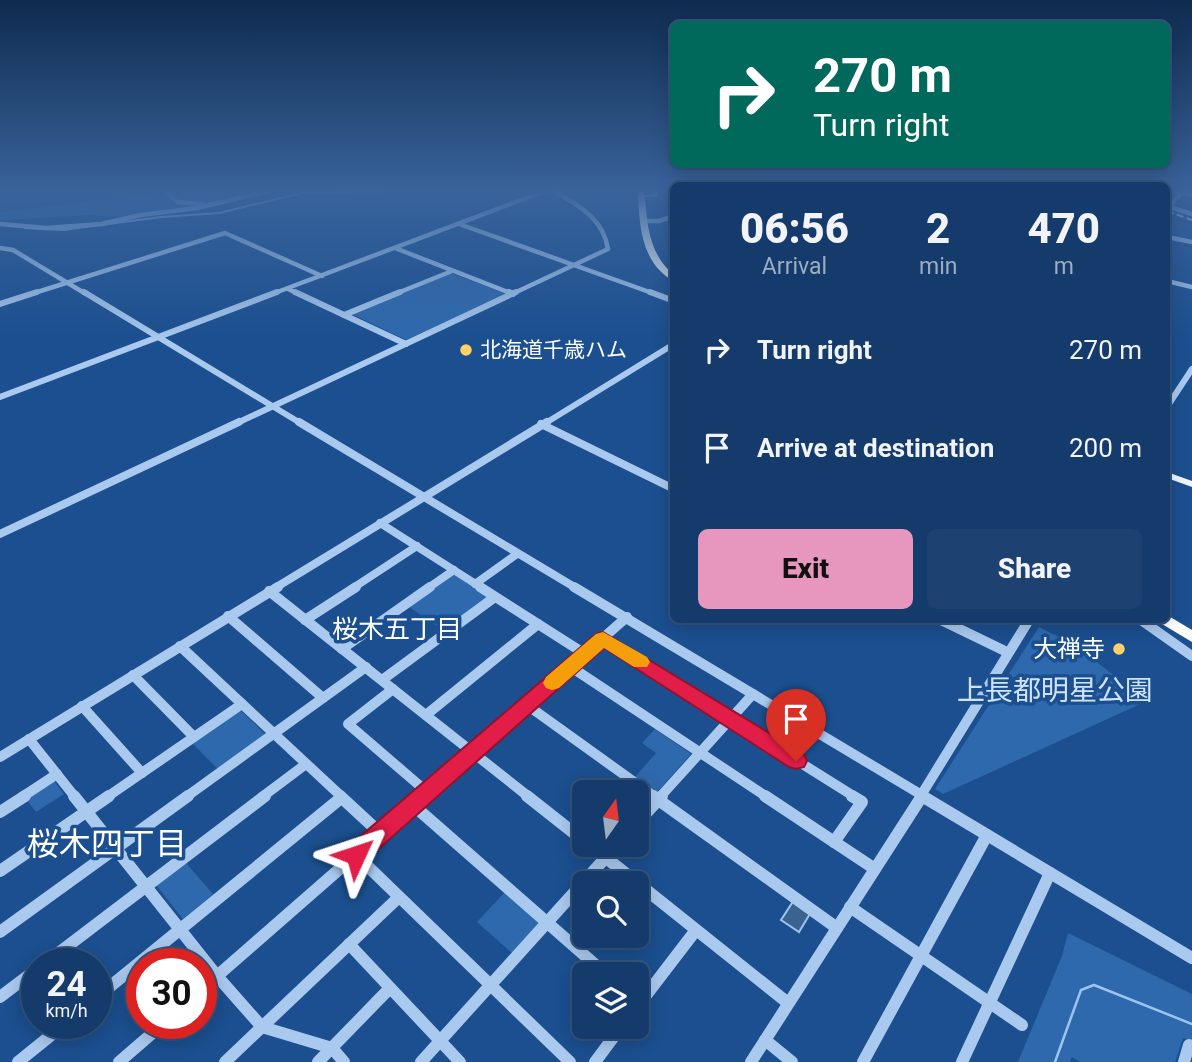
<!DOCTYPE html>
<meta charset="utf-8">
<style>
:root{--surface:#143b6b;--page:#1d4271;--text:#f1f3f6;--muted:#9dadc1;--line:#33557e;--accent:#e797bd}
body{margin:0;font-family:Roboto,"Noto Sans JP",sans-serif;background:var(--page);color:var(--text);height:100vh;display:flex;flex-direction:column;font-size:26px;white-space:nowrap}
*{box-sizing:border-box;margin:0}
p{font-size:23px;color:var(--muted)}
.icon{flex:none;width:38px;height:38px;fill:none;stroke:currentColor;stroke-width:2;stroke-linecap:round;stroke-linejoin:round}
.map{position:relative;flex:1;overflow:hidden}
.drawer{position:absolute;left:670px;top:182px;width:500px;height:441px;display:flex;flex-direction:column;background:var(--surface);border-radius:10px;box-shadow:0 4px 18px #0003,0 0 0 2px var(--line)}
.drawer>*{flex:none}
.guide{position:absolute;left:670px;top:21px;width:500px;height:147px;border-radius:10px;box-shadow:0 4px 18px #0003,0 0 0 2px var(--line);background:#00695c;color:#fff;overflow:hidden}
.needle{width:46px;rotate:14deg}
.buttons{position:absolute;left:572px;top:780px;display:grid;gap:14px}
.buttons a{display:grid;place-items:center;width:77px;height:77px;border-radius:10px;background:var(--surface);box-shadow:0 4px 18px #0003,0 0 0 2px var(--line);font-size:35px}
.speed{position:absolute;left:21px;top:948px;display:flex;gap:14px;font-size:35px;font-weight:700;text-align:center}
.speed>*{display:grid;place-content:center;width:91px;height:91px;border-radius:50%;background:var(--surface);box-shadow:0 4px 18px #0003,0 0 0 2px var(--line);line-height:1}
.speed small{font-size:18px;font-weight:400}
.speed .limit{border:10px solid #d22;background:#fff;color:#111}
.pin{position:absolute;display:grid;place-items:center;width:60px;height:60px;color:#fff;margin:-72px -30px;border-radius:50% 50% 50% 0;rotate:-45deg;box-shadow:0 0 7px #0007}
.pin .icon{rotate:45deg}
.me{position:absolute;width:77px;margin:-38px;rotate:48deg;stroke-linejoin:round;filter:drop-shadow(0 0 5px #0008)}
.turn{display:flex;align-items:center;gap:24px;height:147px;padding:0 28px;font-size:32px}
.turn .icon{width:91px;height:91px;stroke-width:2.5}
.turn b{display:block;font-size:49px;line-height:60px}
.eta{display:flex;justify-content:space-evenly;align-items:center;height:119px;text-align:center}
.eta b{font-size:42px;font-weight:800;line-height:49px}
.action{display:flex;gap:14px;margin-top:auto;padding:14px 28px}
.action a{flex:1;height:80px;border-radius:10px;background:var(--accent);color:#111;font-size:28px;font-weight:800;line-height:80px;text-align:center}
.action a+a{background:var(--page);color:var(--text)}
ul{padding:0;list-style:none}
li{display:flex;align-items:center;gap:21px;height:98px;padding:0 28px}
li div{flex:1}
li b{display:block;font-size:26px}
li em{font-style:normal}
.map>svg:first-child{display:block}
.green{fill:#2e69ad}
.water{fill:#3c6290;stroke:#9cc4f0;stroke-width:2}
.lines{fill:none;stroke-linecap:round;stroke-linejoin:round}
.stream-far1{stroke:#9cc4f0;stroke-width:2}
.stream{stroke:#9cc4f0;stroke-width:2.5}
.minor-far4{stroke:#a9c9ee;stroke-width:4.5}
.minor-far3{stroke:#a9c9ee;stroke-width:6}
.minor-far2{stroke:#a9c9ee;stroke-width:8}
.minor-far1{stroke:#a9c9ee;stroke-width:10}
.minor{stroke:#a9c9ee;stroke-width:12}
.major{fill:#f0f6ff;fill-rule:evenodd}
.highway{fill:#fff;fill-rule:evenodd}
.rail{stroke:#fff;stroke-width:2;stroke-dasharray:7 3.5;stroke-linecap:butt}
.route{fill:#e11d48;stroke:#92132f;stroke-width:2}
.slow{fill:#f59e0b}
.poi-dot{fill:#ffd166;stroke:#1b4f8f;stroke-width:2.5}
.labels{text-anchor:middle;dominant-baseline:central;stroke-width:7;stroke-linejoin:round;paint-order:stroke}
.far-poi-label{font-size:21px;fill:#fff;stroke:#1b4f8f;text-anchor:start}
.poi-label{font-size:24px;fill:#fff;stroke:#1b4f8f;text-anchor:end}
.neighbourhood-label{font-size:26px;fill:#fff;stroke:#1b4f8f}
.near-park-label{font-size:28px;fill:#cfe3fa;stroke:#1b4f8f}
.near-neighbourhood-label{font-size:32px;fill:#fff;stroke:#1b4f8f}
</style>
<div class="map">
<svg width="1192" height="1062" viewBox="0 0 1192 1062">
<rect width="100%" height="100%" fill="#1b4f8f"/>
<!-- green -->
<g class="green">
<path d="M 179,191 L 248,191 L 214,204 L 114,217 L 91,215 L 0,220 L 0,212 Z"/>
<path d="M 450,273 L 506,294 L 406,340 L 352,314 Z"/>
<path d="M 454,573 L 491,597 L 444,631 L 408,606 Z"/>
<path d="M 1039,627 L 1076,646 L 1147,701 L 943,794 L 935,789 Z"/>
<path d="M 240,710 L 266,735 L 218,769 L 192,743 Z"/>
<path d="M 655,729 L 691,754 L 657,792 L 635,777 L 656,753 L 642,743 Z"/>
<path d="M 54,781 L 64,794 L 36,812 L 26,799 Z"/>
<path d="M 186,863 L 213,894 L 183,919 L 156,885 Z"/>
<path d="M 505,892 L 540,923 L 512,953 L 477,922 Z"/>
<path d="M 1068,933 L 1192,994 L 1192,1041 L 1183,1038 L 1175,1062 L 1080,1062 L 1072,1057 L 1070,1062 L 1018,1062 L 1062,956 Z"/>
</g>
<!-- water -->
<path class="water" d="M 794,900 L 811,912 L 799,932 L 781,920 Z"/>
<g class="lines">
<!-- stream-far1 -->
<path class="stream-far1" d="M 25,228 L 63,230 L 161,217 L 219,213 L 302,193 L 382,191"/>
<!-- stream -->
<path class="stream" d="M 1055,1062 L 1081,990 L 1094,985 L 1192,1024"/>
<!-- minor-far4 -->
<g class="minor-far4">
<path d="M 166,191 L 177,202 L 203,204"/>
<path d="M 1174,191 L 1192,195"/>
<path d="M 1167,206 L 1192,214"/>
<path d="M 1169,206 L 1184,191"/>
<path d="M 643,221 L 659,221 L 674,216"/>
<path d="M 0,224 L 46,228 L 101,224 L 141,215 L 197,208 L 268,191"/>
<path d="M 459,224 L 655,294"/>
<path d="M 1167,237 L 1192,242"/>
<path d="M 0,248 L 13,250 L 86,294"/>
<path d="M 395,248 L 513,294"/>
<path d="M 1167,281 L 1192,287"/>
<path d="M 288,289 L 299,294"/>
<path d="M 31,294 L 225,233 L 322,276"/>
<path d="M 272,294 L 545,191"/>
<path d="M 395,294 L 452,271"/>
<path d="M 512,294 L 608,249 C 603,218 579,206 554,191"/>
</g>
<!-- minor-far3 -->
<g class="minor-far3">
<path d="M 84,292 L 302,424"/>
<path d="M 295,292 L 406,344"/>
<path d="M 509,292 L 513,294"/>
<path d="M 650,292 L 674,301"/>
<path d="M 0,304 L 37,292"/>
<path d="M 344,315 L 400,292"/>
<path d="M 0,397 L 277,292"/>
<path d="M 1167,407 L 1192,369"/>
<path d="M 235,424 L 516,292"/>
<path d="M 544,424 L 674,344"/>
</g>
<!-- minor-far2 -->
<g class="minor-far2">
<path d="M 299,422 L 576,588"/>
<path d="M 541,424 L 674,489"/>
<path d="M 380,523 L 482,588"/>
<path d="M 0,534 L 239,422"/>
<path d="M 475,584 L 517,554"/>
<path d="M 275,588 L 547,422"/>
<path d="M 353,588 L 417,546"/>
<path d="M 428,588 L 454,570"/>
</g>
<!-- minor-far1 -->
<g class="minor-far1">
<path d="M 480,587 L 585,654"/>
<path d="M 574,587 L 925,797"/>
<path d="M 269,591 L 529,797"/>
<path d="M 228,616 L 323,698"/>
<path d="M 305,620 L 356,587"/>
<path d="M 941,620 L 1007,652"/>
<path d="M 1141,620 L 1192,656"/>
<path d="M 603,639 L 855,797"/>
<path d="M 180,646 L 342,797"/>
<path d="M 342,649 L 430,587"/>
<path d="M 571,667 L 767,797"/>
<path d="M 133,675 L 194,737"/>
<path d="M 382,680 L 495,597"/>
<path d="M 393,689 L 348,724 L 427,792"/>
<path d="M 527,705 L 655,797"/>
<path d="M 82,706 L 142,773"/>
<path d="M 426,715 L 538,624"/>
<path d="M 29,739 L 75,797"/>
<path d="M 0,757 L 278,587"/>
<path d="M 22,797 L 57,774"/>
<path d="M 107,797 L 242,704"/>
<path d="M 186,797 L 366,667"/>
<path d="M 262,797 L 306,764"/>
<path d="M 421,797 L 627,617"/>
<path d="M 660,797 L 753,694"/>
<path d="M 920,797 L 1029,620"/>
</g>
<!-- minor -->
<g class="minor">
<path d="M 74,796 L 217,976 L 262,1027 L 332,1048 L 344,1062"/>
<path d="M 340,796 L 380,833"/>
<path d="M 527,796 L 584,841"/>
<path d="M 653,796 L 837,928"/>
<path d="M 765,796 L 875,869"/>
<path d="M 922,796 L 1192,958"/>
<path d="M 413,805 L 607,975"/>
<path d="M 0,812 L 25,796"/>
<path d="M 637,823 L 662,796"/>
<path d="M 834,842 L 862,802 L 852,796"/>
<path d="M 590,845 L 788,1003"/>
<path d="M 356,855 L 570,1062"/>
<path d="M 0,871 L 109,796"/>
<path d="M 850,907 L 1022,1025"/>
<path d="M 0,932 L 188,796"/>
<path d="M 349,944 L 460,1062"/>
<path d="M 44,964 L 265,796"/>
<path d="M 201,990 L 423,796"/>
<path d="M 0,997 L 37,969"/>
<path d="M 96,998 L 341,798"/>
<path d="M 637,1007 L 696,930"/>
<path d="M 765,1040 L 792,1062"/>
<path d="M 18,1062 L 65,1024"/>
<path d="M 119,1062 L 163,1024"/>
<path d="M 225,1062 L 399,897"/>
<path d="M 318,1062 L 390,988"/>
<path d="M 421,1062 L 617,845"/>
<path d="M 595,1062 L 621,1027"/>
<path d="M 751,1062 L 922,796"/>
<path d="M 863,1062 L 987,835"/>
<path d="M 962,1062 L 1050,873"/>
<path d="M 1184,1062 L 1189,1045 L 1192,1047"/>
</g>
<!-- major -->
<path class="major" d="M 1167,472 L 1192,481 L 1192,487 L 1167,478 Z"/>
<!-- highway -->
<g class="highway">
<path d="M 638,191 L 644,191 L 644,195 L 652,194 L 653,191 L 659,191 L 657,197 L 645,197 C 647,227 650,255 674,275 L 674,281 C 641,264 639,224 638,191 Z"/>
<path d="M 1167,615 L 1192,630 L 1192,642 L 1162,624 L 1160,620 L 1167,620 Z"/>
</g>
<!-- rail -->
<path class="rail" d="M 1167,211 L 1192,220"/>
</g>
<!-- sky -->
<linearGradient id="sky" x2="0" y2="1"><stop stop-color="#0f2b4f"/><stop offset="0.56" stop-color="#39639b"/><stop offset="1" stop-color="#39639b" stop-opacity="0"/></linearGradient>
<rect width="1192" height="340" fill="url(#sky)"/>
<!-- route -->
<path class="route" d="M 603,632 L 804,754 L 807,761 L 804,767 L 796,769 L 789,767 L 604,648 L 364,862 L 356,865 L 348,862 L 344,855 L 348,847 L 596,634 Z"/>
<!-- slow -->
<path class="slow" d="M 603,632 L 647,657 L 650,662 L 647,667 L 634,667 L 604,648 L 559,688 L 552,690 L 546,688 L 543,683 L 546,677 L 596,634 Z"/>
<!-- markers -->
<g class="poi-dot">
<circle cx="466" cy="350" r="7"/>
<circle cx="1119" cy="649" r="7"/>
</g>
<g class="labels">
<!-- far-poi labels -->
<g class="far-poi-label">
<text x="480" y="350">北海道千歳ハム</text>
</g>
<!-- poi labels -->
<g class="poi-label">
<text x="1105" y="649">大禅寺</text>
</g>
<!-- neighbourhood labels -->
<g class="neighbourhood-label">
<text x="397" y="629">桜木五丁目</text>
</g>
<!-- near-park labels -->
<g class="near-park-label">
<text x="1055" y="690">上長都明星公園</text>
</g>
<!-- near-neighbourhood labels -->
<g class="near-neighbourhood-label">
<text x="107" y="844">桜木四丁目</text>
</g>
</g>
</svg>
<div class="buttons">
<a><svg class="needle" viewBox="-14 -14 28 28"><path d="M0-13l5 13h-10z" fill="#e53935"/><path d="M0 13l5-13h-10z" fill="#9dadc1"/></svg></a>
<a><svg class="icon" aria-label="search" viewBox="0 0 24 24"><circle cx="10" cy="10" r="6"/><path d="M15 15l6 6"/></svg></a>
<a><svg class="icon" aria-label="layers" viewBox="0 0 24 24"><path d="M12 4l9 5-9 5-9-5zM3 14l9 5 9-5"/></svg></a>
</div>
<div class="speed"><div>24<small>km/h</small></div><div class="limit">30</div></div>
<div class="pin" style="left:796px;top:761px;background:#d93025"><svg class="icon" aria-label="arrive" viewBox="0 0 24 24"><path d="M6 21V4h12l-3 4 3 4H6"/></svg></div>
<svg class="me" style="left:356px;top:855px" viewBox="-20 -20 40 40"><path d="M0-17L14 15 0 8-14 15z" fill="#e11d48" stroke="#fff" stroke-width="4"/></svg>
<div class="guide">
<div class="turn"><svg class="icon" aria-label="right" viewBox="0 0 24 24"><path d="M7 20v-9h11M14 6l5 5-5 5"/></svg><div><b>270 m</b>Turn right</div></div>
</div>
<section class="drawer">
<div class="eta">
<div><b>06:56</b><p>Arrival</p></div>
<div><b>2</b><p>min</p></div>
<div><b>470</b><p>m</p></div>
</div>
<ul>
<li><svg class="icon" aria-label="right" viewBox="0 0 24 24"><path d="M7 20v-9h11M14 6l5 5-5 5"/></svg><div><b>Turn right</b></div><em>270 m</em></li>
<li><svg class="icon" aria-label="arrive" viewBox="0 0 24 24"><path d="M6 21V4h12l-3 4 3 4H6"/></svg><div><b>Arrive at destination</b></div><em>200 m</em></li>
</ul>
<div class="action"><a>Exit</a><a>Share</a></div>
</section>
</div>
